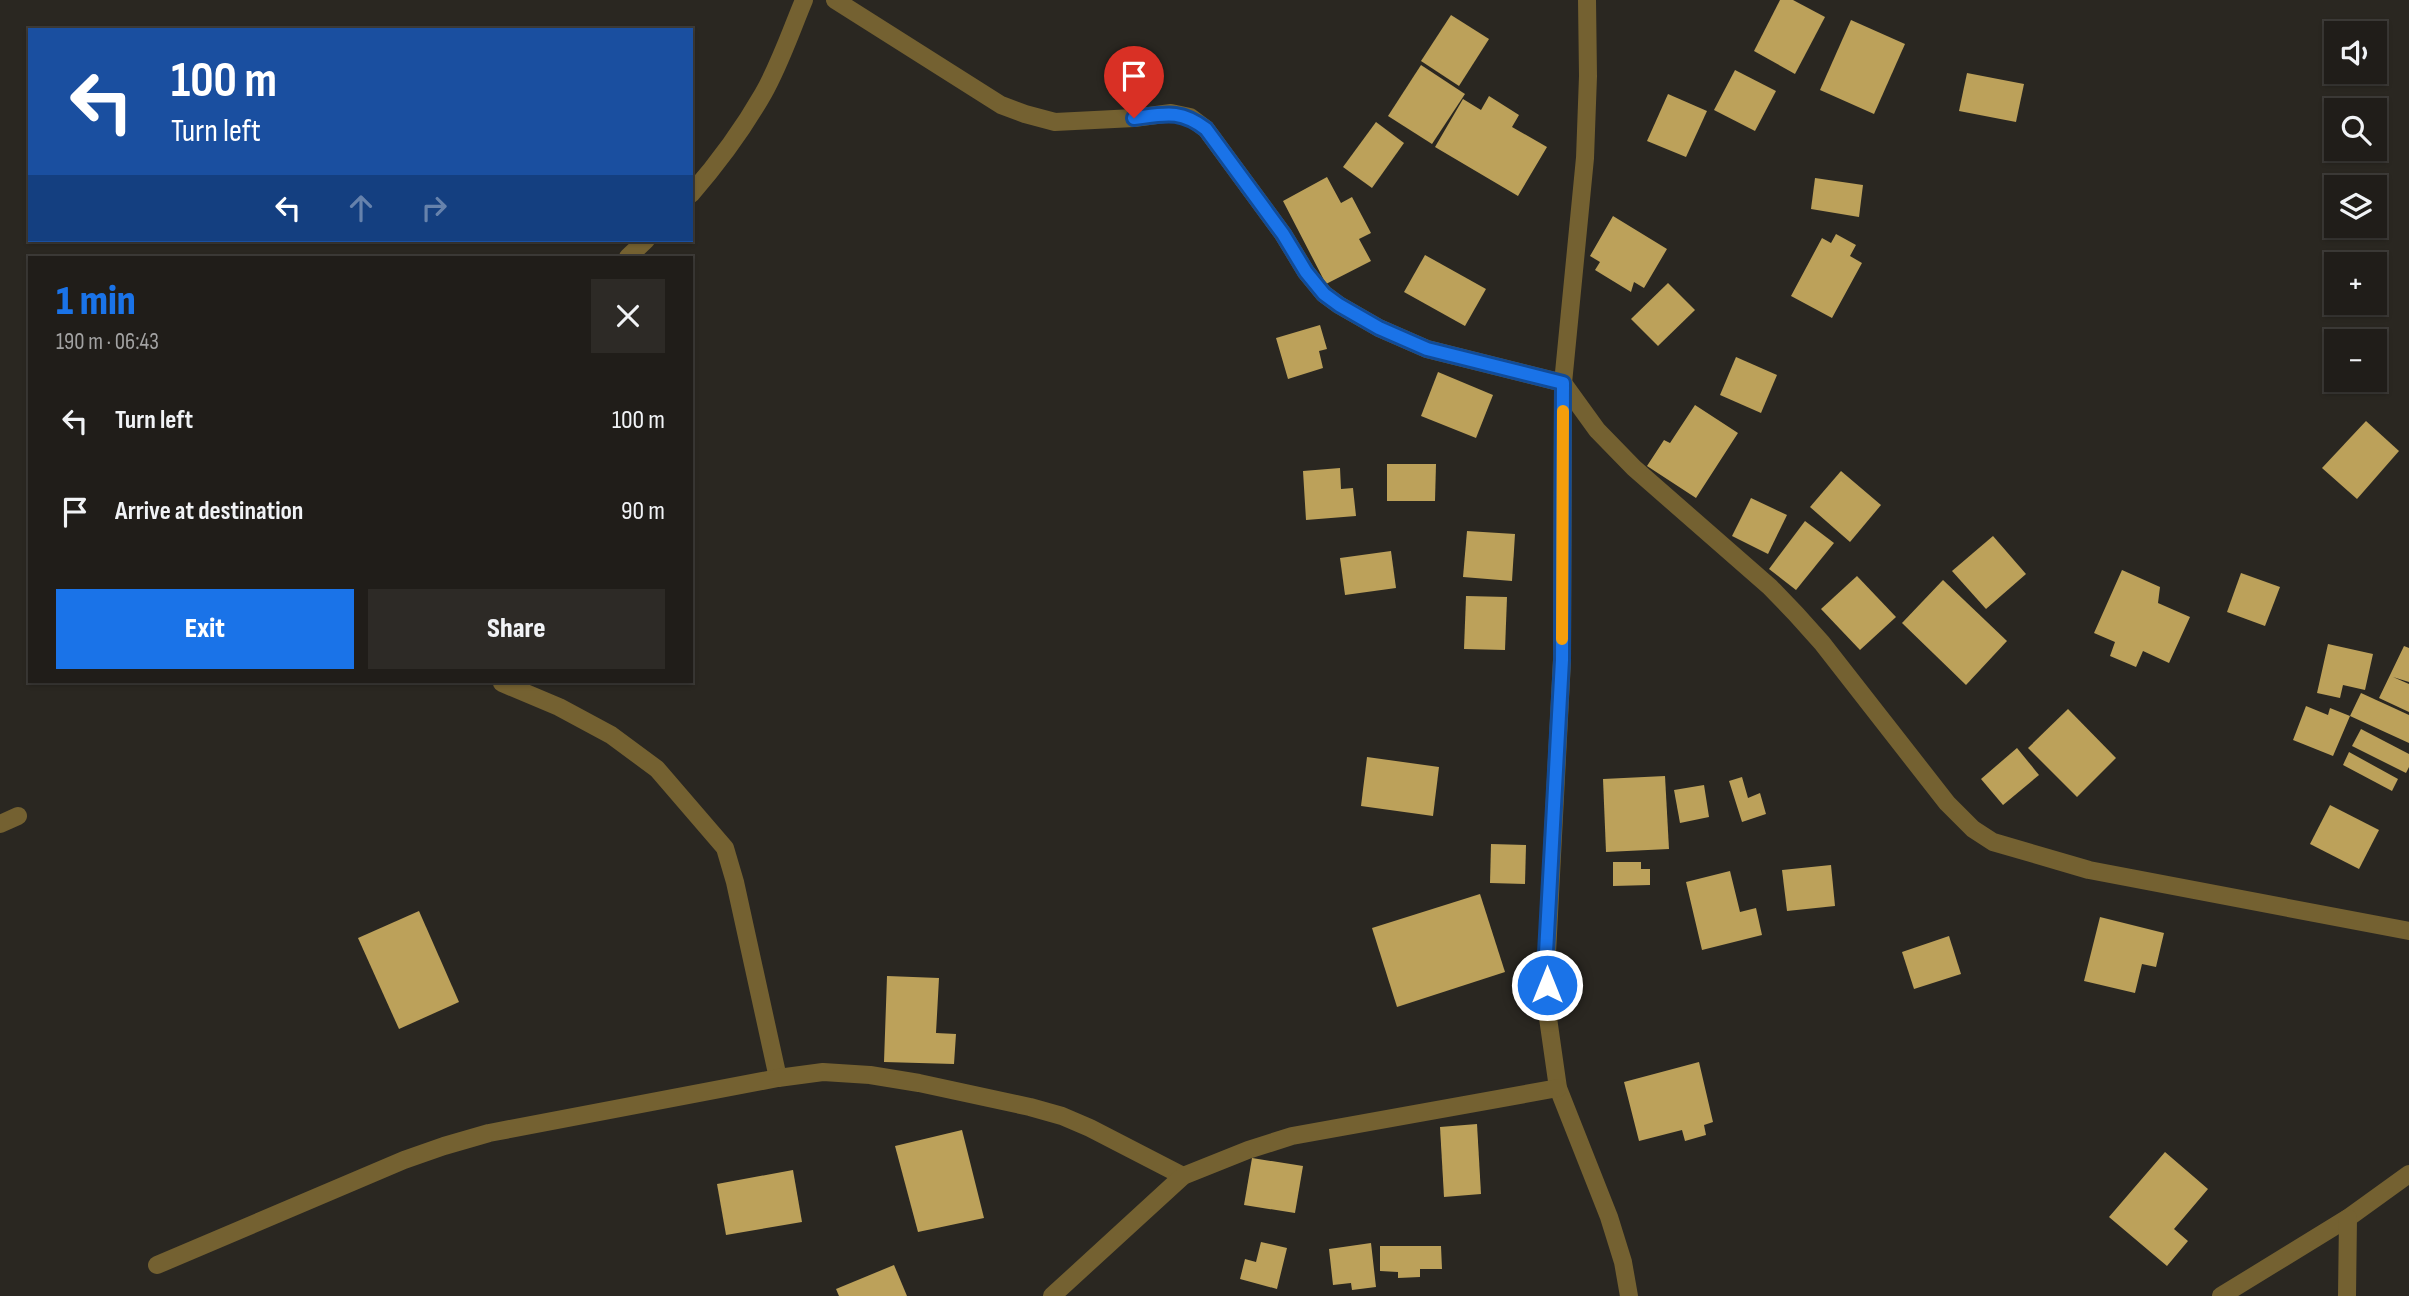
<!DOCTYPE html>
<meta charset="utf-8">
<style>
:root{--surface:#201d19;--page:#2d2a26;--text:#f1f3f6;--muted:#a2a2a2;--line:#3d3b38;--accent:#1a73e8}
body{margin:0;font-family:"Sofia Sans Condensed",sans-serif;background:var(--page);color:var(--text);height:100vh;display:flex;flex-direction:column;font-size:26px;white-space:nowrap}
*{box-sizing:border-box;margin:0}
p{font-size:23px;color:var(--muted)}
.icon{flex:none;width:38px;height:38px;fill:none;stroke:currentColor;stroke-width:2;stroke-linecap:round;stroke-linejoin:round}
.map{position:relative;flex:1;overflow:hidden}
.sheet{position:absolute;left:28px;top:256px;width:665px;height:427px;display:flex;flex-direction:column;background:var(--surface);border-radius:0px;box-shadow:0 2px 5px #0004,0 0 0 2px var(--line)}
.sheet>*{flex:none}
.guide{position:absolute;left:28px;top:28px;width:665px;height:214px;border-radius:0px;box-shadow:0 2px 5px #0004,0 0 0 2px var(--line);background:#1a4fa0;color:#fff;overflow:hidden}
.controls{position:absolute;left:2324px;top:21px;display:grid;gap:14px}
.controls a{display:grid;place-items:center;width:63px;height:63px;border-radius:0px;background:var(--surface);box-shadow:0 2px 5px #0004,0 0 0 2px var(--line);font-size:35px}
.pin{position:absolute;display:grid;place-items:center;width:60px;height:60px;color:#fff;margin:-72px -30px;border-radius:50% 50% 50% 0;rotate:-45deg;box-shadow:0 0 7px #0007}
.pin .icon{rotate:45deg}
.me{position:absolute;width:77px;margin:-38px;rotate:0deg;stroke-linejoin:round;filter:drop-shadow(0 0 5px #0008)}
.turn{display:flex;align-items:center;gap:24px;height:147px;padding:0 28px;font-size:32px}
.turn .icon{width:91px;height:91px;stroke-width:2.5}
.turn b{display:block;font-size:49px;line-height:60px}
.lanes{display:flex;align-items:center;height:66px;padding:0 28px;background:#0003;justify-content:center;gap:35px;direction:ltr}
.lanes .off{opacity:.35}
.round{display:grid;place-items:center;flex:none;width:74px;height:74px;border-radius:0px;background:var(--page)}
.head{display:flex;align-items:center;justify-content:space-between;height:119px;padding:0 28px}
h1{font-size:42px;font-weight:800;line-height:52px;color:var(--accent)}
.primary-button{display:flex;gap:14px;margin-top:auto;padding:14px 28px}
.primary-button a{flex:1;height:80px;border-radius:0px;background:var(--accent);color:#fff;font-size:28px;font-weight:800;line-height:80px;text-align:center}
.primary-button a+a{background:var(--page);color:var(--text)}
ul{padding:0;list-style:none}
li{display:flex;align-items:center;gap:21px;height:91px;padding:0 28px}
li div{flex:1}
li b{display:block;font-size:26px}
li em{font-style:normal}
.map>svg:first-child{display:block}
.building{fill:#bca15a}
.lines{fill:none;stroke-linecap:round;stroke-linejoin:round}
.minor{stroke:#746131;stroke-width:18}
.route-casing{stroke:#114b97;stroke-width:18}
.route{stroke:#1a73e8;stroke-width:12}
.slow{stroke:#f59e0b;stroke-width:12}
</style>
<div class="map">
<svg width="2409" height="1296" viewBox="0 0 2409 1296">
<rect width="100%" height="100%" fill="#2a2721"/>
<!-- building -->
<g class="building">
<path d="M 1780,0 L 1793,0 L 1825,17 L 1795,74 L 1754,51 Z"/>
<path d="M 1451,15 L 1489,39 L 1459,86 L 1421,61 Z"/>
<path d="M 1851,20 L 1905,44 L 1874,114 L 1820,90 Z"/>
<path d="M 1421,65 L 1465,94 L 1432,144 L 1388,116 Z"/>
<path d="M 1735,70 L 1776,91 L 1755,131 L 1714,110 Z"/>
<path d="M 1967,73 L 2024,84 L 2016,122 L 1959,111 Z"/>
<path d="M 1668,94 L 1707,111 L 1686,157 L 1647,141 Z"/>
<path d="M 1489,96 L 1519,115 L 1512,127 L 1547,147 L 1518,196 L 1435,147 L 1463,99 L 1481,110 Z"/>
<path d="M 1376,122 L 1404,143 L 1372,188 L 1343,167 Z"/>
<path d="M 1327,177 L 1341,203 L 1352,197 L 1371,233 L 1359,239 L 1371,261 L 1326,284 L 1283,201 Z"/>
<path d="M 1815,178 L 1863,185 L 1859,217 L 1811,209 Z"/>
<path d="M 1613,216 L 1667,249 L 1644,288 L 1634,282 L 1631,292 L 1595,270 L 1600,262 L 1590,256 Z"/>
<path d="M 1836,234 L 1856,245 L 1850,256 L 1862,263 L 1832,318 L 1791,296 L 1822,238 L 1831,243 Z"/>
<path d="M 1425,255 L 1486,289 L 1465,326 L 1404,292 Z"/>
<path d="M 1668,283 L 1695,310 L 1658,346 L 1631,319 Z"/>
<path d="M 1320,325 L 1327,349 L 1319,351 L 1323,368 L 1288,379 L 1276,338 Z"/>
<path d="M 1736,357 L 1777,375 L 1761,413 L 1720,395 Z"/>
<path d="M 1438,372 L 1493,395 L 1476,438 L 1421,416 Z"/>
<path d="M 1695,405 L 1738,433 L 1696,498 L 1647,466 L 1664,440 L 1670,443 Z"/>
<path d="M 2366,421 L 2399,451 L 2357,499 L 2322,468 Z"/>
<path d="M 1387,464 L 1436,464 L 1435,501 L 1387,501 Z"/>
<path d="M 1340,468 L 1341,489 L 1353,488 L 1356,516 L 1306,520 L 1303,471 Z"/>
<path d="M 1841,471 L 1881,505 L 1850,542 L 1810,507 Z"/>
<path d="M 1751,498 L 1787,515 L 1768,554 L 1732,536 Z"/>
<path d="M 1805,521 L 1834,543 L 1796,590 L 1769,569 Z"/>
<path d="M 1467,531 L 1515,534 L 1512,581 L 1463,577 Z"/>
<path d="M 1993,536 L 2026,574 L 1986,609 L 1952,571 Z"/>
<path d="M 1391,551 L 1396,588 L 1345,595 L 1340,558 Z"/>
<path d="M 2122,570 L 2160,587 L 2158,603 L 2190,617 L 2169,663 L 2143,651 L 2136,667 L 2110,656 L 2115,642 L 2094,633 Z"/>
<path d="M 2241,573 L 2280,587 L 2265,626 L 2227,612 Z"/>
<path d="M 1857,576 L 1896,617 L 1860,650 L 1821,609 Z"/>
<path d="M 1943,580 L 2007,641 L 1966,685 L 1902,623 Z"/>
<path d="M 1466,596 L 1507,597 L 1505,650 L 1464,649 Z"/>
<path d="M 2328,644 L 2373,654 L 2365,690 L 2343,685 L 2340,698 L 2317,693 Z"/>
<path d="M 2404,646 L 2409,648 L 2409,682 L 2393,677 L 2409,684 L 2409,712 L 2379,698 Z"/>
<path d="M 2361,693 L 2409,715 L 2409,743 L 2350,716 Z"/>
<path d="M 2306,706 L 2328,715 L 2330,708 L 2350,716 L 2333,756 L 2293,740 Z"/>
<path d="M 2068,709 L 2116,758 L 2077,797 L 2028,748 Z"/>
<path d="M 2361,729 L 2409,754 L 2409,767 L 2406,773 L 2352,746 Z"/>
<path d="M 2017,748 L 2039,775 L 2003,805 L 1981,779 Z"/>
<path d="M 2349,752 L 2398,779 L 2392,791 L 2343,765 Z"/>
<path d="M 1367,757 L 1439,767 L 1433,816 L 1361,806 Z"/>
<path d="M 1665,776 L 1669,849 L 1606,852 L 1603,779 Z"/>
<path d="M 1742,777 L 1748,798 L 1760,793 L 1766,814 L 1742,822 L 1729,781 Z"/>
<path d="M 1704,785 L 1709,817 L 1680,823 L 1674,790 Z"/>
<path d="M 2330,805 L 2379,830 L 2359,869 L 2310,844 Z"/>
<path d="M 1491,844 L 1526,845 L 1525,884 L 1490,883 Z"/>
<path d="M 1613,862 L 1641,862 L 1641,869 L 1650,869 L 1650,885 L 1613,886 Z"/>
<path d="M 1831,865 L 1835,906 L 1787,911 L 1782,870 Z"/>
<path d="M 1730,871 L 1740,912 L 1756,908 L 1762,935 L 1702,950 L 1686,882 Z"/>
<path d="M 1480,894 L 1505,972 L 1397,1007 L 1372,928 Z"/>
<path d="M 419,911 L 459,1002 L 399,1029 L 358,938 Z"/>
<path d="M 2100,917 L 2164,933 L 2156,967 L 2142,964 L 2135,993 L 2084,981 Z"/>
<path d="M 1949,936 L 1961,974 L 1914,989 L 1902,952 Z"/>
<path d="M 887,976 L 939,978 L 936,1033 L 956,1034 L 954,1064 L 884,1062 Z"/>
<path d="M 1699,1062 L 1713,1122 L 1704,1125 L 1706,1135 L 1685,1141 L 1682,1130 L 1639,1141 L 1624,1082 Z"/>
<path d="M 1477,1124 L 1481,1194 L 1444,1197 L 1440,1127 Z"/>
<path d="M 962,1130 L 984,1218 L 918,1232 L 895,1146 Z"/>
<path d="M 2165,1152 L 2208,1189 L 2174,1229 L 2188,1241 L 2167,1266 L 2109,1217 Z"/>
<path d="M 1252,1158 L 1303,1166 L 1295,1213 L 1244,1205 Z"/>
<path d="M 793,1170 L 802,1222 L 726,1235 L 717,1184 Z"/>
<path d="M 1261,1242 L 1287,1248 L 1277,1289 L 1240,1279 L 1245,1259 L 1256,1262 Z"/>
<path d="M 1371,1243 L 1376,1287 L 1352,1290 L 1351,1283 L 1333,1285 L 1329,1249 Z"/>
<path d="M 1380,1246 L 1441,1246 L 1442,1269 L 1420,1269 L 1420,1277 L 1398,1278 L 1398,1272 L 1380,1271 Z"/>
<path d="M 894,1265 L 907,1296 L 839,1296 L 836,1289 Z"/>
</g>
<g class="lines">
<!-- minor -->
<g class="minor">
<path d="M 835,0 L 1001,105 L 1025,114 L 1055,122 L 1134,118 L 1171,113 L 1190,117 L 1206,129 L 1283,234 L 1306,272 L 1324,294 L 1339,305 L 1379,328 L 1427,349 L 1563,383 L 1597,430 L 1634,468 L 1770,587 L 1796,614 L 1822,643 L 1947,803 L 1973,829 L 1993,842 L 2089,870 L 2409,931"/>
<path d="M 1587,0 L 1588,76 L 1585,158 L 1563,383 L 1562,660 L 1547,953 L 1548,1018 L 1558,1088 L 1609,1217 L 1623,1262 L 1629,1296"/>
<path d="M 691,194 C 718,163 743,129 763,94 C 780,64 791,31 804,0"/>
<path d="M 628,257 L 646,240"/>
<path d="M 502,683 L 559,707 L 611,735 L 657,769 L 725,848 L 735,882 L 778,1078"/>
<path d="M 0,824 L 18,816"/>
<path d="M 157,1265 L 404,1160 L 444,1146 L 489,1133 L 778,1078 L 823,1072 L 870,1075 L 919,1083 L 1030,1107 L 1062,1116 L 1090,1128 L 1183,1176"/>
<path d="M 1052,1296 L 1183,1176 L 1248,1150 L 1292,1136 L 1558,1088"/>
<path d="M 2221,1296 L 2348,1218 L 2409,1174"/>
<path d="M 2347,1296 L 2348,1218"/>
</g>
</g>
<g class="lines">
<defs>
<path id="route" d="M 1134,118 C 1165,114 1180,109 1206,129 L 1283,234 L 1306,272 L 1324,294 L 1339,305 L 1379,328 L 1427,349 L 1563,383 L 1562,660 L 1546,953 L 1547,985"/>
</defs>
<!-- route casing -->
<use href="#route" class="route-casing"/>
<!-- route -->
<use href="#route" class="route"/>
<!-- slow -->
<path class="slow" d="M 1562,639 L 1563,411"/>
</g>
</svg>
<div class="controls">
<a><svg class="icon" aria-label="sound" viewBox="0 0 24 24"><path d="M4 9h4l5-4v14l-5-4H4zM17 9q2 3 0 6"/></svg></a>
<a><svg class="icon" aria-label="search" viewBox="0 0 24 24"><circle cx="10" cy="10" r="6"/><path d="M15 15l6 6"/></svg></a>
<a><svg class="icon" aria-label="layers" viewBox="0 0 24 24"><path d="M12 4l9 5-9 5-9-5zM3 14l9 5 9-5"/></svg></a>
<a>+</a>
<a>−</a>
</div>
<div class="pin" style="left:1134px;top:118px;background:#d93025"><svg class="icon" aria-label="arrive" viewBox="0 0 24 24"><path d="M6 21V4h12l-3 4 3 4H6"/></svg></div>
<svg class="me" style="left:1547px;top:985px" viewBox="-20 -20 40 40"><circle r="17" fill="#1a73e8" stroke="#fff" stroke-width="3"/><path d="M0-11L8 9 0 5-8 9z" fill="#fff"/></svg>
<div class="guide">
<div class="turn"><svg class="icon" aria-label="left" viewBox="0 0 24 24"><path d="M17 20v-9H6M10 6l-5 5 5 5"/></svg><div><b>100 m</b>Turn left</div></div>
<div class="lanes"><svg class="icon" aria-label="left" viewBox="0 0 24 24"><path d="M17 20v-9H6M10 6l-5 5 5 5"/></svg><svg class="icon off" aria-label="ahead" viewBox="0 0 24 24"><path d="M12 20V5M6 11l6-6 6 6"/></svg><svg class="icon off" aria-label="right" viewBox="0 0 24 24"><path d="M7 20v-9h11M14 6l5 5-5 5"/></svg></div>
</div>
<section class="sheet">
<div class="head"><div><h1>1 min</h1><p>190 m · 06:43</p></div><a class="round"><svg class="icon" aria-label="close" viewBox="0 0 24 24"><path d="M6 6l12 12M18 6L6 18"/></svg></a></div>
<ul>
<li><svg class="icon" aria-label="left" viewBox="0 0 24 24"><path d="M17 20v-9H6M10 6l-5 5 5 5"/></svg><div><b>Turn left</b></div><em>100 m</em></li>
<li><svg class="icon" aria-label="arrive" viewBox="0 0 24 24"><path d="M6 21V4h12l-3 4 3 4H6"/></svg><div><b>Arrive at destination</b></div><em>90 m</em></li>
</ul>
<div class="primary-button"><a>Exit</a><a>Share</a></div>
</section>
</div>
